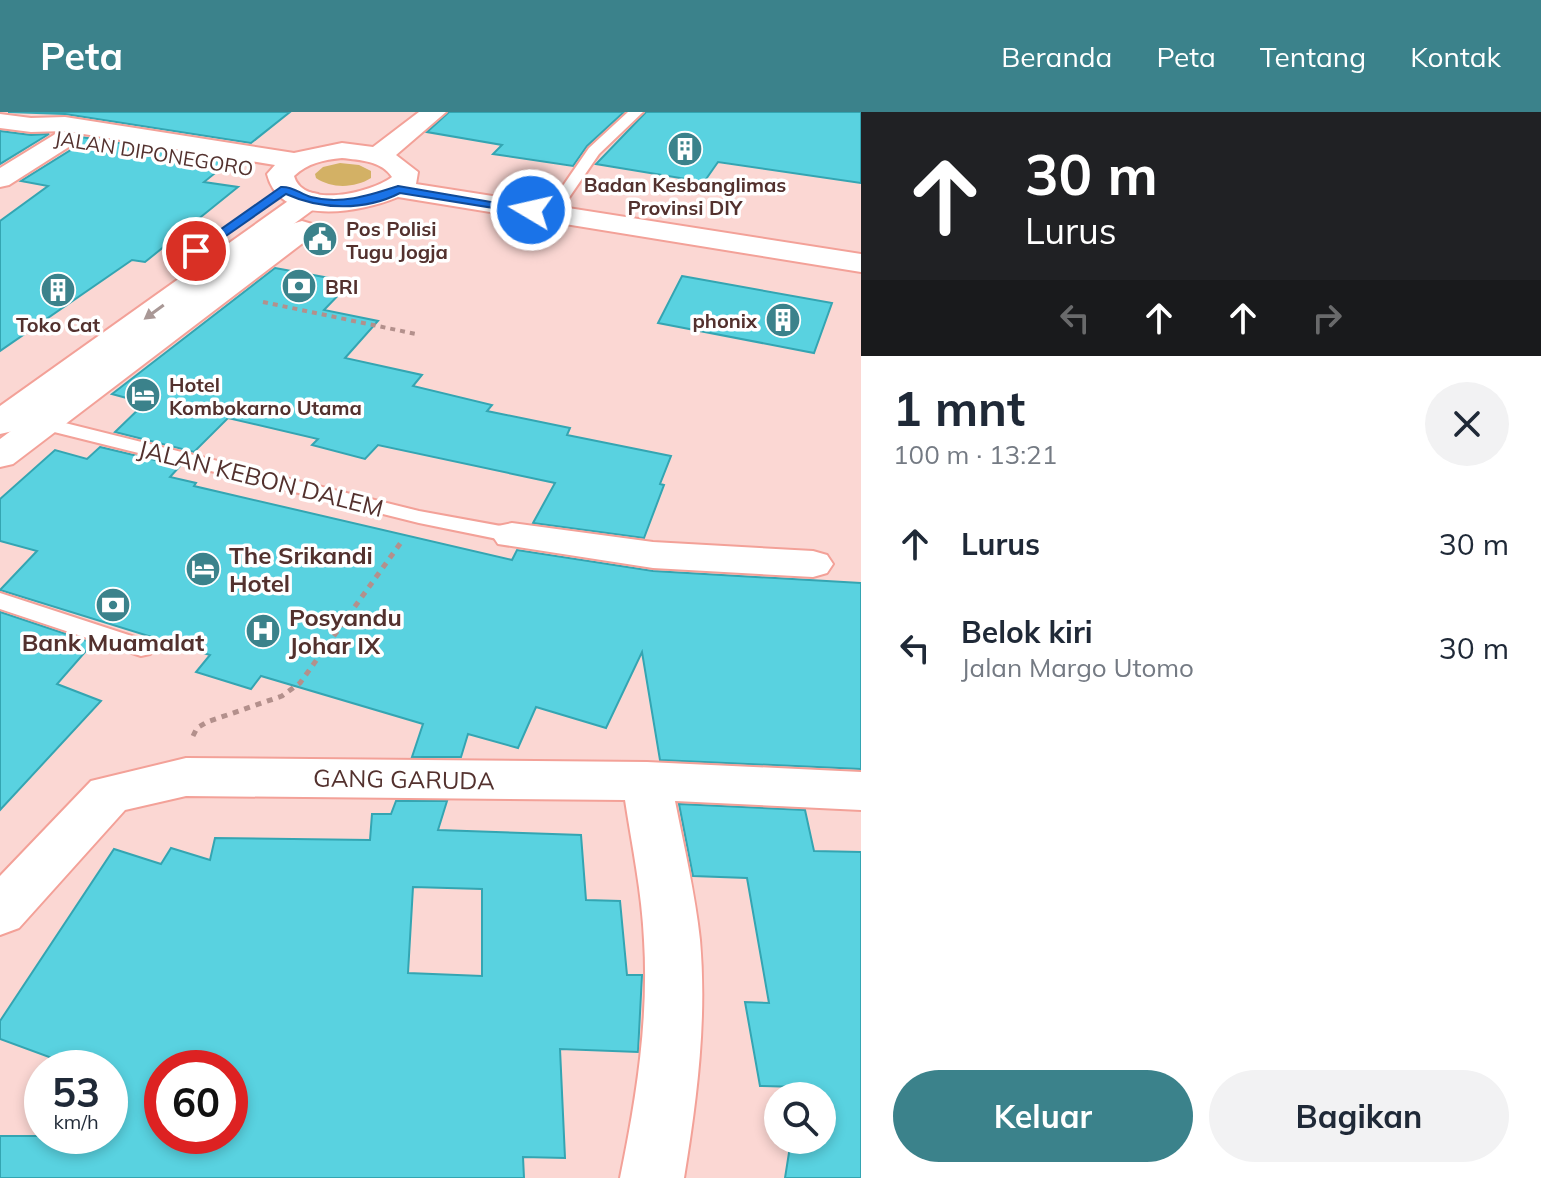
<!DOCTYPE html>
<html lang="id">
<meta charset="utf-8">
<style>
:root{--surface:#fff;--page:#f2f2f3;--text:#1f2937;--muted:#747a83;--accent:#3b828b}
body{margin:0;font-family:Mulish,sans-serif;background:var(--page);color:var(--text);height:100vh;display:flex;flex-direction:column;font-size:30px;white-space:nowrap}
*{box-sizing:border-box;margin:0}
p{font-size:26px;color:var(--muted)}
.icon{flex:none;width:44px;height:44px;fill:none;stroke:currentColor;stroke-width:2;stroke-linecap:round;stroke-linejoin:round}
.map{position:relative;flex:1;overflow:hidden}
.side{display:flex;flex-direction:column;background:var(--surface);width:680px}
.side>*{flex:none}
.banner{background:#202124;color:#fff;overflow:hidden}
.buttons{position:absolute;left:764px;top:970px;display:grid;gap:16px}
.buttons a{display:grid;place-items:center;width:72px;height:72px;border-radius:50%;background:var(--surface);box-shadow:0 4px 12px #0003;font-size:40px}
.speed{position:absolute;left:24px;top:938px;display:flex;gap:16px;font-size:40px;font-weight:700;text-align:center}
.speed>*{display:grid;place-content:center;width:104px;height:104px;border-radius:50%;background:var(--surface);box-shadow:0 4px 12px #0003;line-height:1}
.speed small{font-size:20px;font-weight:400}
.speed .limit{border:12px solid #d22;background:#fff;color:#111}
.pin{position:absolute;display:grid;place-items:center;width:68px;height:68px;color:#fff;margin:-34px;border:4px solid #fff;border-radius:50%;box-shadow:0 2px 8px #0007}
.me{position:absolute;width:88px;margin:-44px;rotate:279deg;stroke-linejoin:round;filter:drop-shadow(0 0 6px #0008)}
.turn{display:flex;align-items:center;gap:28px;height:168px;padding:0 32px;font-size:36px}
.turn .icon{width:104px;height:104px;stroke-width:2.5}
.turn b{display:block;font-size:56px;line-height:68px}
.lanes{display:flex;align-items:center;height:76px;padding:0 32px;background:#0003;justify-content:center;gap:40px;direction:ltr}
.lanes .off{opacity:.35}
.round{display:grid;place-items:center;flex:none;width:84px;height:84px;border-radius:42px;background:var(--page)}
.headline{display:flex;align-items:center;justify-content:space-between;height:136px;padding:0 32px}
h1{font-size:48px;font-weight:700;line-height:60px}
.button{display:flex;gap:16px;margin-top:auto;padding:16px 32px}
.button a{flex:1;height:92px;border-radius:48px;background:var(--accent);color:#fff;font-size:32px;font-weight:700;line-height:92px;text-align:center}
.button a+a{background:var(--page);color:var(--text)}
ul{padding:0;list-style:none}
li{display:flex;align-items:center;gap:24px;height:104px;padding:0 32px}
li div{flex:1}
li b{display:block;font-size:30px}
li em{font-style:normal}
header{display:flex;align-items:center;gap:48px;box-sizing:border-box;height:112px;padding:0 40px;background:var(--accent);color:#fff}
header strong{font-size:38px}
nav{display:flex;gap:44px;margin-inline-start:auto;font-size:28px}
main{display:flex;flex:1;min-height:0}
.map>svg:first-child{display:block}
.green{fill:#d3b165}
.building{fill:#59d2e0;stroke:#34a5b2;stroke-width:2;fill-rule:evenodd}
.lines{fill:none;stroke-linecap:round;stroke-linejoin:round}
.lane-casing{stroke:#f3a198;stroke-width:4}
.street-casing{stroke:#f3a198;stroke-width:4}
.secondary-casing{stroke:#f3a198;stroke-width:4}
.primary-casing{stroke:#f3a198;stroke-width:4}
.path-far1{stroke:#b3908c;stroke-width:4;stroke-dasharray:5 5;stroke-linecap:butt}
.path{stroke:#b3908c;stroke-width:5;stroke-dasharray:6 6;stroke-linecap:butt}
.lane{fill:#fff;fill-rule:evenodd}
.street{fill:#fff;fill-rule:evenodd}
.secondary{fill:#fff;fill-rule:evenodd}
.primary{fill:#fff;fill-rule:evenodd}
.oneway{fill:#a99896}
.route{fill:#1a73e8;stroke:#114b97;stroke-width:2}
.labels{text-anchor:middle;dominant-baseline:central;stroke-width:7;stroke-linejoin:round;paint-order:stroke}
.far-street-label{font-size:20px;fill:#53312e;stroke:#fff}
.far-poi-label{font-size:20px;font-weight:bold;fill:#53312e;stroke:#fff;text-anchor:start}
.street-label{font-size:24px;fill:#53312e;stroke:#fff}
.poi-label{font-size:24px;font-weight:bold;fill:#53312e;stroke:#fff;text-anchor:start}
</style>
<header>
<strong>Peta</strong>
<nav><a>Beranda</a><a>Peta</a><a>Tentang</a><a>Kontak</a></nav>
</header>
<main>
<div class="map">
<svg width="861" height="1066" viewBox="0 0 861 1066">
<rect width="100%" height="100%" fill="#fbd7d3"/>
<!-- green -->
<path class="green" d="M 340,51 L 359,53 L 371,59 L 371,66 C 355,76 332,77 316,66 L 315,62 L 323,55 Z"/>
<!-- building -->
<g class="building">
<path d="M 8,0 L 290,0 L 251,31 L 65,2 Z"/>
<path d="M 449,0 L 624,0 L 587,34 L 573,54 L 493,42 L 502,33 L 427,20 Z"/>
<path d="M 646,0 L 861,0 L 861,71 L 718,50 L 704,70 L 596,52 Z"/>
<path d="M 0,19 L 31,23 L 49,22 L 0,52 Z"/>
<path d="M 81,25 L 230,49 L 204,70 L 238,75 L 145,150 L 132,148 L 0,239 L 0,109 L 48,74 L 21,69 L 77,34 Z"/>
<path d="M 275,156 L 351,170 L 324,198 L 378,209 L 345,246 L 422,263 L 413,274 L 492,293 L 487,299 L 570,316 L 567,323 L 671,344 L 660,372 L 664,373 L 644,426 L 533,411 L 555,371 L 378,333 L 365,347 L 312,333 L 318,327 L 228,306 L 194,340 L 115,320 L 145,291 L 112,282 Z"/>
<path d="M 682,164 L 832,191 L 814,241 L 658,211 Z"/>
<path d="M 100,335 L 180,354 L 170,365 L 196,371 L 194,374 L 512,448 L 517,438 L 653,459 L 861,471 L 861,657 L 660,648 L 642,540 L 606,616 L 536,595 L 518,636 L 468,622 L 461,645 L 412,645 L 423,612 L 261,564 L 251,577 L 196,560 L 210,543 L 0,478 L 37,439 L 0,429 L 0,387 L 55,338 L 87,347 Z"/>
<path d="M 0,500 L 93,531 L 57,572 L 101,589 L 0,698 Z"/>
<path d="M 396,689 L 447,689 L 438,718 L 581,723 L 586,788 L 620,789 L 627,863 L 642,863 L 638,940 L 560,937 L 565,1046 L 523,1045 L 524,1066 L 0,1066 L 0,1024 L 110,1024 L 110,956 L 79,956 L 0,927 L 0,909 L 114,737 L 161,752 L 171,736 L 210,748 L 215,726 L 370,728 L 372,702 L 391,702 ZM 413,775 L 482,777 L 482,864 L 408,861 ZM 162,956 L 230,956 L 230,1024 L 162,1024 Z"/>
<path d="M 679,692 L 805,698 L 814,739 L 861,740 L 861,1066 L 785,1066 L 791,1028 L 822,1028 L 822,984 L 798,984 L 800,975 L 760,974 L 745,890 L 769,891 L 747,766 L 693,764 Z"/>
</g>
<g class="lines">
<defs>
<g id="lane">
<path d="M 628,0 L 643,0 L 599,42 L 568,87 L 558,87 L 556,84 L 589,36 Z"/>
<path d="M 29,302 L 419,399 L 512,416 L 523,423 L 512,430 L 419,411 L 22,312 L 19,308 L 22,304 Z"/>
<path d="M 0,481 L 150,530 L 153,536 L 150,542 L 141,544 L 0,497 Z"/>
</g>
<g id="street">
<path d="M 66,19 L 75,21 L 78,26 L 75,31 L 9,73 L 0,75 L 0,56 L 57,21 Z"/>
<path d="M 302,109 L 312,112 L 316,118 L 312,124 L 13,352 L 0,355 L 0,327 L 292,112 Z"/>
<path d="M 512,411 L 653,430 L 813,439 L 827,443 L 833,452 L 827,461 L 813,465 L 653,456 L 498,432 L 492,423 L 498,414 Z"/>
<path d="M 186,646 L 647,650 L 861,660 L 861,698 L 675,689 C 684,735 695,781 700,828 C 707,908 697,987 684,1066 L 620,1066 C 636,988 649,908 644,828 C 642,781 632,734 625,688 L 186,684 L 125,698 L 19,816 L 0,823 L 0,764 L 91,669 Z"/>
</g>
<path id="secondary" d="M 308,80 L 318,82 L 322,88 L 318,94 L 13,319 L 0,322 L 0,294 L 298,82 Z"/>
<path id="primary" d="M 419,0 L 446,0 L 396,43 L 418,60 L 416,72 L 861,142 L 861,160 L 398,85 C 360,101 280,115 267,62 L 275,53 L 65,19 L 31,20 L 0,16 L 0,2 L 31,6 L 65,5 L 294,41 L 342,31 L 373,35 ZM 342,46 C 360,48 382,49 392,65 C 371,81 303,97 294,64 C 308,51 323,48 342,46 Z"/>
</defs>
<!-- lane casing -->
<use href="#lane" class="lane-casing"/>
<!-- street casing -->
<use href="#street" class="street-casing"/>
<!-- secondary casing -->
<use href="#secondary" class="secondary-casing"/>
<!-- primary casing -->
<use href="#primary" class="primary-casing"/>
<!-- path-far1 -->
<path class="path-far1" d="M 263,190 L 416,222"/>
<!-- path -->
<path class="path" d="M 193,624 L 197,616 L 207,610 L 282,584 L 300,571 L 402,429"/>
<!-- lane -->
<use href="#lane" class="lane"/>
<!-- street -->
<use href="#street" class="street"/>
<!-- secondary -->
<use href="#secondary" class="secondary"/>
<!-- primary -->
<use href="#primary" class="primary"/>
</g>
<!-- one-way arrows -->
<defs><path id="oneway-solid" d="M-6-.8H1V-3.2L6.5 0L1 3.2V.8H-6Z" transform="scale(2)"/></defs>
<use class="oneway" href="#oneway-solid" transform="translate(154 200) rotate(144)"/>
<!-- route -->
<path class="route" d="M 398,74 L 537,98 L 531,102 L 400,81 C 365,99 321,98 286,82 L 200,142 L 190,139 L 281,75 C 293,74 300,82 311,85 C 341,93 370,83 398,74 Z"/>
<!-- icons -->
<defs>
<symbol id="building-disc" viewBox="-11 -11 22 22"><circle r="9.5" fill="#3b828b" stroke="#fff"/><path d="M-4-6H4V6H1V3H-1V6H-4ZM-2.5-4.3h1.7v1.8h-1.7ZM.8-4.3h1.7v1.8H.8ZM-2.5-1h1.7V.8h-1.7ZM.8-1h1.7V.8H.8Z" fill="#fff"/></symbol>
<symbol id="civic-disc" viewBox="-11 -11 22 22"><circle r="9.5" fill="#3b828b" stroke="#fff"/><path d="M-.6-6.5H3V-4.5H.6V-3L4-1V1h2V6H-6V1h2V-1L-.6-3ZM-1.2 2.5V6h2.4V2.5Z" fill="#fff"/></symbol>
<symbol id="bank-disc" viewBox="-11 -11 22 22"><circle r="9.5" fill="#3b828b" stroke="#fff"/><path d="M-6-4H6V4H-6ZM0-2.3a2.3 2.3 0 1 0 0 4.6a2.3 2.3 0 1 0 0-4.6Z" fill="#fff"/></symbol>
<symbol id="hotel-disc" viewBox="-11 -11 22 22"><circle r="9.5" fill="#3b828b" stroke="#fff"/><path d="M-6-4.5h1.5V1H6V5H4.5V3h-9V5H-6ZM-4 0a1.8 1.8 0 1 1 3.6 0ZM.5 0V-2.5h3Q6-2.5 6 0Z" fill="#fff"/></symbol>
<symbol id="hospital-disc" viewBox="-11 -11 22 22"><circle r="9.5" fill="#3b828b" stroke="#fff"/><path d="M-5-5h3v3.5h4V-5h3V5h-3V1.5h-4V5h-3Z" fill="#fff"/></symbol>
</defs>
<g fill-rule="evenodd">
<use href="#building-disc" x="665" y="17" width="40" height="40"/>
<use href="#civic-disc" x="300" y="107" width="40" height="40"/>
<use href="#bank-disc" x="279" y="154" width="40" height="40"/>
<use href="#building-disc" x="38" y="158" width="40" height="40"/>
<use href="#building-disc" x="763" y="188" width="40" height="40"/>
<use href="#hotel-disc" x="123" y="263" width="40" height="40"/>
<use href="#hotel-disc" x="183" y="437" width="40" height="40"/>
<use href="#bank-disc" x="93" y="473" width="40" height="40"/>
<use href="#hospital-disc" x="243" y="499" width="40" height="40"/>
</g>
<g class="labels">
<!-- far-street labels -->
<g class="far-street-label">
<text transform="translate(154 41) rotate(9)">JALAN DIPONEGORO</text>
</g>
<!-- far-poi labels -->
<g class="far-poi-label">
<text x="685" y="72" text-anchor="middle">Badan Kesbanglimas<tspan x="685" dy="23">Provinsi DIY</tspan></text>
<text x="346" y="116">Pos Polisi<tspan x="346" dy="23">Tugu Jogja</tspan></text>
<text x="325" y="174">BRI</text>
<text x="757" y="208" text-anchor="end">phonix</text>
<text x="58" y="212" text-anchor="middle">Toko Cat</text>
<text x="169" y="272">Hotel<tspan x="169" dy="23">Kombokarno Utama</tspan></text>
</g>
<!-- street labels -->
<g class="street-label">
<text transform="translate(261 366) rotate(14)">JALAN KEBON DALEM</text>
<text transform="translate(404 667) rotate(1)">GANG GARUDA</text>
</g>
<!-- poi labels -->
<g class="poi-label">
<text x="229" y="443">The Srikandi<tspan x="229" dy="28">Hotel</tspan></text>
<text x="289" y="505">Posyandu<tspan x="289" dy="28">Johar IX</tspan></text>
<text x="113" y="530" text-anchor="middle">Bank Muamalat</text>
</g>
</g>
</svg>
<div class="buttons">
<a><svg class="icon" aria-label="search" viewBox="0 0 24 24"><circle cx="10" cy="10" r="6"/><path d="M15 15l6 6"/></svg></a>
</div>
<div class="speed"><div>53<small>km/h</small></div><div class="limit">60</div></div>
<div class="pin" style="left:196px;top:139px;background:#d93025"><svg class="icon" aria-label="arrive" viewBox="0 0 24 24"><path d="M6 21V4h12l-3 4 3 4H6"/></svg></div>
<svg class="me" style="left:531px;top:98px" viewBox="-20 -20 40 40"><circle r="17" fill="#1a73e8" stroke="#fff" stroke-width="3"/><path d="M0-11L8 9 0 5-8 9z" fill="#fff"/></svg>
</div>
<section class="side">
<div class="banner">
<div class="turn"><svg class="icon" aria-label="ahead" viewBox="0 0 24 24"><path d="M12 20V5M6 11l6-6 6 6"/></svg><div><b>30 m</b>Lurus</div></div>
<div class="lanes"><svg class="icon off" aria-label="left" viewBox="0 0 24 24"><path d="M17 20v-9H6M10 6l-5 5 5 5"/></svg><svg class="icon" aria-label="ahead" viewBox="0 0 24 24"><path d="M12 20V5M6 11l6-6 6 6"/></svg><svg class="icon" aria-label="ahead" viewBox="0 0 24 24"><path d="M12 20V5M6 11l6-6 6 6"/></svg><svg class="icon off" aria-label="right" viewBox="0 0 24 24"><path d="M7 20v-9h11M14 6l5 5-5 5"/></svg></div>
</div>
<div class="headline"><div><h1>1 mnt</h1><p>100 m · 13:21</p></div><a class="round"><svg class="icon" aria-label="close" viewBox="0 0 24 24"><path d="M6 6l12 12M18 6L6 18"/></svg></a></div>
<ul>
<li><svg class="icon" aria-label="ahead" viewBox="0 0 24 24"><path d="M12 20V5M6 11l6-6 6 6"/></svg><div><b>Lurus</b></div><em>30 m</em></li>
<li><svg class="icon" aria-label="left" viewBox="0 0 24 24"><path d="M17 20v-9H6M10 6l-5 5 5 5"/></svg><div><b>Belok kiri</b><p>Jalan Margo Utomo</p></div><em>30 m</em></li>
</ul>
<div class="button"><a>Keluar</a><a>Bagikan</a></div>
</section>
</main>
